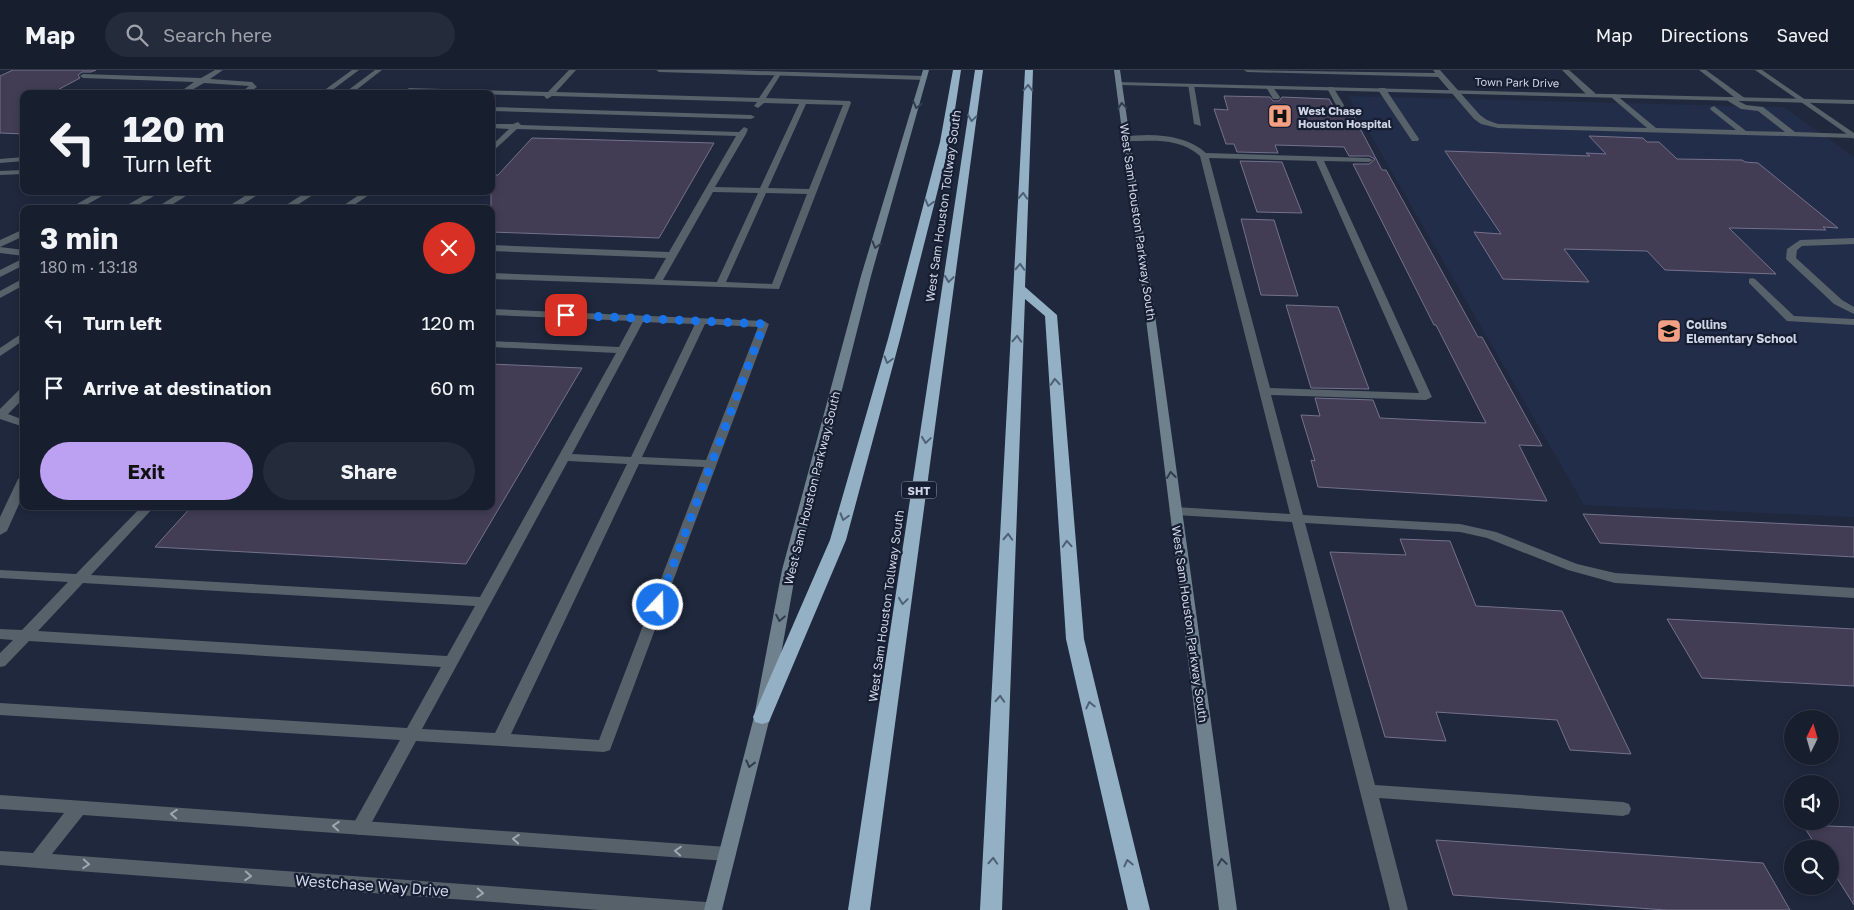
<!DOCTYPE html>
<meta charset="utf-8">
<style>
:root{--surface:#171e2e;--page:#242b3a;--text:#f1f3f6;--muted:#9ea2aa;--line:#363c4a;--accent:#bca0f2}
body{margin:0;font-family:"Golos Text",sans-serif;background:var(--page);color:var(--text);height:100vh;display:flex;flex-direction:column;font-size:19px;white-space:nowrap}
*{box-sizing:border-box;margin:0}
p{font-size:16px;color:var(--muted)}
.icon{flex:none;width:28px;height:28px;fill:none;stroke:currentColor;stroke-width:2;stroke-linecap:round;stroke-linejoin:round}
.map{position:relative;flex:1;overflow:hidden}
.side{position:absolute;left:20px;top:135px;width:475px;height:305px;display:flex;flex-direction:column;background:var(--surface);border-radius:10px;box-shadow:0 2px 8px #0003,0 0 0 1px var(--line)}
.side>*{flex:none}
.hud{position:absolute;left:20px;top:20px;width:475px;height:105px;border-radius:10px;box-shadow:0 2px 8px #0003,0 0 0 1px var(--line);background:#171e2e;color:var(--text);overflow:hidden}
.needle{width:32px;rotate:5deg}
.tools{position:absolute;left:1784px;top:640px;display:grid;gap:10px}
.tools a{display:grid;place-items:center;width:55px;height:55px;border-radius:50%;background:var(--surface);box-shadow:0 2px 8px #0003,0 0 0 1px var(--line);font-size:25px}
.pin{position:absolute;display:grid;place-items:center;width:42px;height:42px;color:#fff;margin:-21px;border-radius:10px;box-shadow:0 2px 8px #0006}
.me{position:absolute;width:55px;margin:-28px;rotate:21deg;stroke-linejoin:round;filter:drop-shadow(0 0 4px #0008)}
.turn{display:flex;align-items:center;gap:18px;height:105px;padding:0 20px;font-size:22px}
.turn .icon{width:65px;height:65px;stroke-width:2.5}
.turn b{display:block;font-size:35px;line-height:42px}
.round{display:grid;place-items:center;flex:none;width:52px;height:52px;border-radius:26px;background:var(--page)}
.overview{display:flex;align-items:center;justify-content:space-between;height:85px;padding:0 20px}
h1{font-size:30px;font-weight:700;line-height:38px}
.button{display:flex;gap:10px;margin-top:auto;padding:10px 20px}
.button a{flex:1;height:58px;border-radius:30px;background:var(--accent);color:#111;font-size:20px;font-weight:700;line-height:58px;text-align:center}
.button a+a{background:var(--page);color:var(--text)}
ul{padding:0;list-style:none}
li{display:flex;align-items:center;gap:15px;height:65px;padding:0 20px}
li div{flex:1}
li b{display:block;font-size:19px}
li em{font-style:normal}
header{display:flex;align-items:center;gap:30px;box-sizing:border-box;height:70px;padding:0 25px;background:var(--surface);border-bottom:1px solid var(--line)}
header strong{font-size:24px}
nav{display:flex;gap:28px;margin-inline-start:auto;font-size:18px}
.search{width:350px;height:45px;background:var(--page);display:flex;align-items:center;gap:12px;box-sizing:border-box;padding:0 18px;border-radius:28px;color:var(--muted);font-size:19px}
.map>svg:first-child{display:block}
.built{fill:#222d49}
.building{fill:#423d55;stroke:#75718c}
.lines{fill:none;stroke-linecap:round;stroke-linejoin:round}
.service{fill:#566169;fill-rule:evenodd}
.minor{fill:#566169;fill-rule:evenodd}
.tertiary{fill:#566169;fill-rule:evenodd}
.secondary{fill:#70818e;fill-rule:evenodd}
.motorway{fill:#94b0c4;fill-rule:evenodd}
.oneway{stroke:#4f6074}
.oneway2{stroke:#313c4e}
.oneway3{stroke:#9fa7b3}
.route{stroke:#1a73e8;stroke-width:9;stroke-dasharray:0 16.2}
.labels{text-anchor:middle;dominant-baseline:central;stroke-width:4.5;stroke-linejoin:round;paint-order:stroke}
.far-street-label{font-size:11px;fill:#cfd5e4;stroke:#161e33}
.far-poi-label{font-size:11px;font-weight:bold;fill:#cfd5e4;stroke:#161e33;text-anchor:start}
.shield{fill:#161e33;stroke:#989eaf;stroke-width:1}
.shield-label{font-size:11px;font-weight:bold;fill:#cfd5e4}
.street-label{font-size:12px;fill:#cfd5e4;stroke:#161e33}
.poi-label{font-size:12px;font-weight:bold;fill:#cfd5e4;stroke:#161e33;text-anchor:start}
.near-street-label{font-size:15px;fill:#cfd5e4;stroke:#161e33}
</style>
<header>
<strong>Map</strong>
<div class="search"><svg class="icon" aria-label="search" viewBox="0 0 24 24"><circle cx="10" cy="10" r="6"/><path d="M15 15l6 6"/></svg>Search here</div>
<nav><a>Map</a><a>Directions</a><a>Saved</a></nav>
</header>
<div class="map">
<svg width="1854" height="840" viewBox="0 0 1854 840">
<rect width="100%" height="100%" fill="#1f283d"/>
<!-- built -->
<path class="built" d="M 1348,26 L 1784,37 L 1854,87 L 1854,447 L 1584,435 Z"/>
<!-- building -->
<g class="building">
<path d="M 13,0 L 96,0 L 91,2 L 82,2 L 78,5 L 80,8 L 50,24 L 24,24 L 24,64 L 0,63 L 0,6 Z"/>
<path d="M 1224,26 L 1270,27 L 1273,31 L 1279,31 L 1282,27 L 1329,29 L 1337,43 L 1352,43 L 1382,100 L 1386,100 L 1478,267 L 1482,267 L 1542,376 L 1519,375 L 1547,431 L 1318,417 L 1311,390 L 1315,391 L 1301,345 L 1320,346 L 1315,328 L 1373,330 L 1380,348 L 1486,353 L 1436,255 L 1434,255 L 1353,94 L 1369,94 L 1375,89 L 1369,86 L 1349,86 L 1344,77 L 1275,75 L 1278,83 L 1237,82 L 1234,74 L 1226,74 L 1214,39 L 1228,40 Z"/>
<path d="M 1589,66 L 1643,68 L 1647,72 L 1659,72 L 1677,89 L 1742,90 L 1745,92 L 1758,93 L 1838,158 L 1823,157 L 1826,160 L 1729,158 L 1776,204 L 1665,200 L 1647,181 L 1564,179 L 1589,212 L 1503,209 L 1474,162 L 1501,164 L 1445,81 L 1590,86 L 1586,83 L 1606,84 Z"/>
<path d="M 532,68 L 714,73 L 659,168 L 491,162 L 491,105 L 498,105 Z"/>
<path d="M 1240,91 L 1282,92 L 1302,143 L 1257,142 Z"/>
<path d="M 1241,149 L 1274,150 L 1298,226 L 1261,225 Z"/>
<path d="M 1286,235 L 1338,237 L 1369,319 L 1311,318 Z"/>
<path d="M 491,294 L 582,298 L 466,494 L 155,477 L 192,436 L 491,436 Z"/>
<path d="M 1583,444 L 1854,457 L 1854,487 L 1600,473 Z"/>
<path d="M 1400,469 L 1450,471 L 1476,536 L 1562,541 L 1631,684 L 1570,680 L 1557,650 L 1436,642 L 1446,671 L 1385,667 L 1330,482 L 1406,485 Z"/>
<path d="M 1667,549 L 1854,559 L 1854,616 L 1702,608 Z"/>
<path d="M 1803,755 L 1854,757 L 1854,835 L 1830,797 L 1830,779 L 1818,779 Z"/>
<path d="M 1436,770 L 1763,793 L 1790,840 L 1666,840 L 1453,825 Z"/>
</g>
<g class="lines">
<!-- service -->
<g class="service">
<path d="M 215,0 L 223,0 L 210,9 L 252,12 L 257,17 L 247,24 L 239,24 L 249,16 L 204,13 L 185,24 L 177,24 L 194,12 L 83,8 L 80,6 L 83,4 L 201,8 Z"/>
<path d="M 569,0 L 576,0 L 556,22 L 759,28 L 776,3 L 778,2 L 781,4 L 766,28 L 850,31 L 851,33 L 779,219 L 491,209 L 491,203 L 654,209 L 666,188 L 491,181 L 491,175 L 669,182 L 736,66 L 517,59 L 491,83 L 491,76 L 509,59 L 491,58 L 491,54 L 513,54 L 518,52 L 521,55 L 739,62 L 744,57 L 748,59 L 746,64 L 715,117 L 760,118 L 799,34 L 764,33 L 758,38 L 754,36 L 757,32 L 552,26 L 547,29 L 544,26 L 411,22 L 402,24 L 409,18 L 548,22 ZM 806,34 L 843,35 L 809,119 L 768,118 ZM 713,122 L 758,123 L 717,212 L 663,210 ZM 766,123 L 807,124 L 772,214 L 726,212 Z"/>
<path d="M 1244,0 L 1435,3 L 1433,0 L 1440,0 L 1480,45 L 1487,50 L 1498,54 L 1647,58 L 1612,28 L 1611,26 L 1615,24 L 1656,58 L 1736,60 L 1711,40 L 1710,38 L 1714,36 L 1746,61 L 1785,62 L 1758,41 L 1741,39 L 1728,31 L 1727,29 L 1731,27 L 1746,35 L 1763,37 L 1795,62 L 1853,64 L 1854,68 L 1498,58 L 1481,54 L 1474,49 L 1438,7 L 1247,2 Z"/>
<path d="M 1562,0 L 1569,0 L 1595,23 L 1595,27 L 1589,27 Z"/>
<path d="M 1699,0 L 1706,0 L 1746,29 L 1739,31 Z"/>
<path d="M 1188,14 L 1194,15 L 1201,56 L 1194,54 Z"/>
<path d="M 1268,16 L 1272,16 L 1280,27 L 1279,29 L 1273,29 L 1266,17 Z"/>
<path d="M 1329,17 L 1333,17 L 1344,35 L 1343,37 L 1337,37 L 1327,18 Z"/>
<path d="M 1379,18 L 1385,18 L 1419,69 L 1418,71 L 1412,71 L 1378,20 Z"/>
<path d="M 68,20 L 136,22 L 139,24 L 69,24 Z"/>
<path d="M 491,37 L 751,45 L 755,47 L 751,49 L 491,41 Z"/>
<path d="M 1123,67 C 1150,63 1185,64 1206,83 L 1369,88 L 1373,90 L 1369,92 L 1324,91 L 1432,327 L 1426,330 L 1271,325 L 1303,445 L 1460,454 L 1496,462 L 1577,494 L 1615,503 L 1854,518 L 1854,528 L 1615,513 L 1568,500 L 1487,468 L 1460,462 L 1305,453 L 1375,715 L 1623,732 L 1629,734 L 1631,739 L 1629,744 L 1623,746 L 1379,728 L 1408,840 L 1390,840 L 1292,452 L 1175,445 L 1169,441 L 1175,437 L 1290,444 L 1200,86 C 1179,67 1152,71 1126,71 L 1122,69 ZM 1209,88 L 1316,91 L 1419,323 L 1270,318 Z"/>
<path d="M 24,87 L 24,91 L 0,93 L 0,89 Z"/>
<path d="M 24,100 L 24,104 L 0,105 L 0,101 Z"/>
<path d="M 100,121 L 111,121 L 79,139 L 68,139 Z"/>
<path d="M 253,121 L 264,121 L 235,139 L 224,139 Z"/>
<path d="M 308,121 L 319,121 L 291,139 L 280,139 Z"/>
<path d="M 365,121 L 375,121 L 348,139 L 338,139 Z"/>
<path d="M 24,159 L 24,166 L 0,177 L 0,170 Z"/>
<path d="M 1854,168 L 1854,174 L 1802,176 L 1797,180 L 1796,188 L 1842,230 L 1854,237 L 1854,244 L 1834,234 L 1786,189 L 1787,179 L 1800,170 Z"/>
<path d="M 0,177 L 24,180 L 24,186 L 0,183 Z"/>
<path d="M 1752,208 L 1755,209 L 1794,246 L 1854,249 L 1854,255 L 1787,251 L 1749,213 L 1749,209 Z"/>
<path d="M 491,239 L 764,251 L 769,254 L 610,680 L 604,682 L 416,671 L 366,763 L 360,765 L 354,763 L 351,758 L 400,670 L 0,645 L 0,633 L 407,658 L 441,597 L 29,571 L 5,596 L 0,597 L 0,583 L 13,570 L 0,569 L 0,559 L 22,560 L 68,512 L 0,508 L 0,500 L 76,504 L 142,436 L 155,436 L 91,505 L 480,527 L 616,283 L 491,277 L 491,271 L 619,277 L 633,251 L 491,245 ZM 643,252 L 695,254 L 631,387 L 572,384 ZM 705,254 L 758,257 L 706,390 L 642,387 ZM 568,391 L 627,394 L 495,663 L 422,659 ZM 639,394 L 704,397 L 599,670 L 511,664 ZM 83,513 L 475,536 L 447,586 L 38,561 Z"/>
<path d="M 24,262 L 24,270 L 0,286 L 0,278 Z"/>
<path d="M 24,318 L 24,328 L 8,344 L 24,350 L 24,357 L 0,349 L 0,339 L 20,319 Z"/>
<path d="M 24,405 L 24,423 L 7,461 L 0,465 L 0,447 L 18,409 Z"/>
</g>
<!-- minor -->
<g class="minor">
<path d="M 1755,0 L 1762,0 L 1854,63 L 1854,69 Z"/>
<path d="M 0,725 L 727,777 L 733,779 L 736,784 L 733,789 L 727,791 L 83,745 L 52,784 L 706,832 L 712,834 L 715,840 L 599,840 L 37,798 L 0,795 L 0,781 L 33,783 L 64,743 L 0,739 Z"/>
</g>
<!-- tertiary -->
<g class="tertiary">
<path d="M 352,0 L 359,0 L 327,24 L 319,24 Z"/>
<path d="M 375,0 L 382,0 L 351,24 L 343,24 Z"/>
<path d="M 656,0 L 727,0 L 924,6 L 927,8 L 924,10 L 659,2 Z"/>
<path d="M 1117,12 L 1854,30 L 1854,34 L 1119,15 L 1116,13 Z"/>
<path d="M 152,121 L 163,121 L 131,139 L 120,139 Z"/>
<path d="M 183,121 L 194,121 L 165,139 L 154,139 Z"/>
<path d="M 24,188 L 24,195 L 0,207 L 0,200 Z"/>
<path d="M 24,208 L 24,215 L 0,228 L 0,221 Z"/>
</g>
<!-- secondary -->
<g class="secondary">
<path d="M 923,0 L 929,0 L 871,206 L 796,500 L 770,647 L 722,840 L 704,840 L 754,647 L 782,500 L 861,206 Z"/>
<path d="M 1114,0 L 1120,0 C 1161,280 1198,560 1237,840 L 1219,840 C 1184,560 1151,280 1114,0 Z"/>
</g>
<!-- motorway -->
<g class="motorway">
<path d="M 953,0 L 961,0 L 950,72 L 900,269 L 846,470 L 771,647 L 769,652 L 762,654 L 755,652 L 753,647 L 830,470 L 888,269 L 940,72 Z"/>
<path d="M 975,0 L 983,0 L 870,840 L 848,840 Z"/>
<path d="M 1025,0 L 1033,0 L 1025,217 L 1057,245 L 1084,569 L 1150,840 L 1128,840 L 1066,569 L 1045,246 L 1025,229 L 1002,840 L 980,840 Z"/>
</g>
</g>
<!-- one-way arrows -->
<defs><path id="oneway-chevron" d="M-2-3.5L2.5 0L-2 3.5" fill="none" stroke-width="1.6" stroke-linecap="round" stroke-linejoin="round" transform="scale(1.25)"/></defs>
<g class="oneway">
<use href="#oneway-chevron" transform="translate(1028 18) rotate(-88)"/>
<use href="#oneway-chevron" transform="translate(972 48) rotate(98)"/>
<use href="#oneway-chevron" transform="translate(1023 126) rotate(-87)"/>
<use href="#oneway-chevron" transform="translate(929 133) rotate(105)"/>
<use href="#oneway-chevron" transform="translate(1020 197) rotate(-87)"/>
<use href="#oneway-chevron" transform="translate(949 209) rotate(98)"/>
<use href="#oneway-chevron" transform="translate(1017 269) rotate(-87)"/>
<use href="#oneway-chevron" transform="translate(888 290) rotate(106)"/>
<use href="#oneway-chevron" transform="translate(1055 312) rotate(-94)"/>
<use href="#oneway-chevron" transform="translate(926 370) rotate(98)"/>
<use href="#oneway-chevron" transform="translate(844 447) rotate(106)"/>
<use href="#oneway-chevron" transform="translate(1008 467) rotate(-87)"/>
<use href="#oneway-chevron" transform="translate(1067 474) rotate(-94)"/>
<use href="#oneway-chevron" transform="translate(903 531) rotate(98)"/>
<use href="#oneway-chevron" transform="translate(1000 629) rotate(-87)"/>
<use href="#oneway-chevron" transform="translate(1090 635) rotate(-103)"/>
<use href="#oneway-chevron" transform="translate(993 791) rotate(-87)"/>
<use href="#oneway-chevron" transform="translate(1128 793) rotate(-103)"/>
</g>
<g class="oneway2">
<use href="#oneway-chevron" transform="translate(917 35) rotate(105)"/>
<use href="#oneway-chevron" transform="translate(1122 36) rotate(-97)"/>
<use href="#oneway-chevron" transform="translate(876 175) rotate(107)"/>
<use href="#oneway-chevron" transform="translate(1171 405) rotate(-97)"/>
<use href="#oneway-chevron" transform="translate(780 548) rotate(101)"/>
<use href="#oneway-chevron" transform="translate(750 694) rotate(104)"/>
<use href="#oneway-chevron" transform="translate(1222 792) rotate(-98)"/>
</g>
<g class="oneway3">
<use href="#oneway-chevron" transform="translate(174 744) rotate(-176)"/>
<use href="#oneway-chevron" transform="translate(336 756) rotate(-176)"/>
<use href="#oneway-chevron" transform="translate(516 769) rotate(-176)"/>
<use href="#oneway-chevron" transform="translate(678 781) rotate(-176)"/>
<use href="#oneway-chevron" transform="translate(86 794) rotate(4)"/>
<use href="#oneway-chevron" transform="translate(248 806) rotate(4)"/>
<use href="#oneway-chevron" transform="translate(480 823) rotate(4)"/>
</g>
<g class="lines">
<!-- route -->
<path class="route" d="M 566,245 L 764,254 L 658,535"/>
</g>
<!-- icons -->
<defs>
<symbol id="hospital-square" viewBox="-11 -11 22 22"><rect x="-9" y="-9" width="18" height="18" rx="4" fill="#f39f83" stroke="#161e33"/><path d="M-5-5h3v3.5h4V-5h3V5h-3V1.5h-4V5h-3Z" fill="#111"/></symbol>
<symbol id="school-square" viewBox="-11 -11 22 22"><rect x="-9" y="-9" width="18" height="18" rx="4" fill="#f39f83" stroke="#161e33"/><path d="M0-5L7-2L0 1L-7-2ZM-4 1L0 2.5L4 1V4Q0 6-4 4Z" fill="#111"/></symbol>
</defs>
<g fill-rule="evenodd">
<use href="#hospital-square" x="1266" y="32" width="28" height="28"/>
<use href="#school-square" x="1655" y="247" width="28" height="28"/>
</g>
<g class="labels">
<!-- far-street labels -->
<g class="far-street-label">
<text transform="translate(1517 12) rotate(1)">Town Park Drive</text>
</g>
<!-- far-poi labels -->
<g class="far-poi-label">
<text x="1298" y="40">West Chase<tspan x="1298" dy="13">Houston Hospital</tspan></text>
</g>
<!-- shield labels -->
<rect class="shield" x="901.5" y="411.5" width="35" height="17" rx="4"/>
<g class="shield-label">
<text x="919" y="420">SHT</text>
</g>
<!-- street labels -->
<g class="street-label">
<text transform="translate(943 136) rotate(-82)">West Sam Houston Tollway South</text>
<text transform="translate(1138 152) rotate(82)">West Sam Houston Parkway South</text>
<text transform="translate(812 418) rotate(-76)">West Sam Houston Parkway South</text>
<text transform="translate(886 536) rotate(-82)">West Sam Houston Tollway South</text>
<text transform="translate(1190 554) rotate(82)">West Sam Houston Parkway South</text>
</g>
<!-- poi labels -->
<g class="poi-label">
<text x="1686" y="254">Collins<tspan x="1686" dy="14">Elementary School</tspan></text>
</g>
<!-- near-street labels -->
<g class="near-street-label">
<text transform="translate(372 815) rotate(4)">Westchase Way Drive</text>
</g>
</g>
</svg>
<div class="tools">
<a><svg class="needle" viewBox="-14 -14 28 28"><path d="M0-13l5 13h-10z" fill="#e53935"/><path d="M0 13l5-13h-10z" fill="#9ea2aa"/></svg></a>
<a><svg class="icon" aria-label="sound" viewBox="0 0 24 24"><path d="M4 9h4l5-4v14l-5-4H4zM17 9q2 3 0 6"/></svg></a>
<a><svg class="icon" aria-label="search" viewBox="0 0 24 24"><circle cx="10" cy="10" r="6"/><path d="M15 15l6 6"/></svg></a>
</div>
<div class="pin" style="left:566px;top:245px;background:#d93025"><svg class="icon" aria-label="arrive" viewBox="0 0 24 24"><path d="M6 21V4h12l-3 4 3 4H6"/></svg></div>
<svg class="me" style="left:658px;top:535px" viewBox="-20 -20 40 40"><circle r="17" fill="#1a73e8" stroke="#fff" stroke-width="3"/><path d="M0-11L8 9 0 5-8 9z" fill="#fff"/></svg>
<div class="hud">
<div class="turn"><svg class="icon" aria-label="left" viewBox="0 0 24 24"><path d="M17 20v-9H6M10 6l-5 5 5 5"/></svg><div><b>120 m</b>Turn left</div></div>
</div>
<section class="side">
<div class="overview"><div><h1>3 min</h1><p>180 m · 13:18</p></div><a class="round" style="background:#d93025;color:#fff"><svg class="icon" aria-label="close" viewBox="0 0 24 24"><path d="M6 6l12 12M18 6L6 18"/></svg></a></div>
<ul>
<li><svg class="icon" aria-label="left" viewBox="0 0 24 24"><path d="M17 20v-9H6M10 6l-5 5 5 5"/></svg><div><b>Turn left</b></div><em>120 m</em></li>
<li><svg class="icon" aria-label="arrive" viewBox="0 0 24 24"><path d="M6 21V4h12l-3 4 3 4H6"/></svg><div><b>Arrive at destination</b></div><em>60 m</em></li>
</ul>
<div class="button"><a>Exit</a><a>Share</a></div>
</section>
</div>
